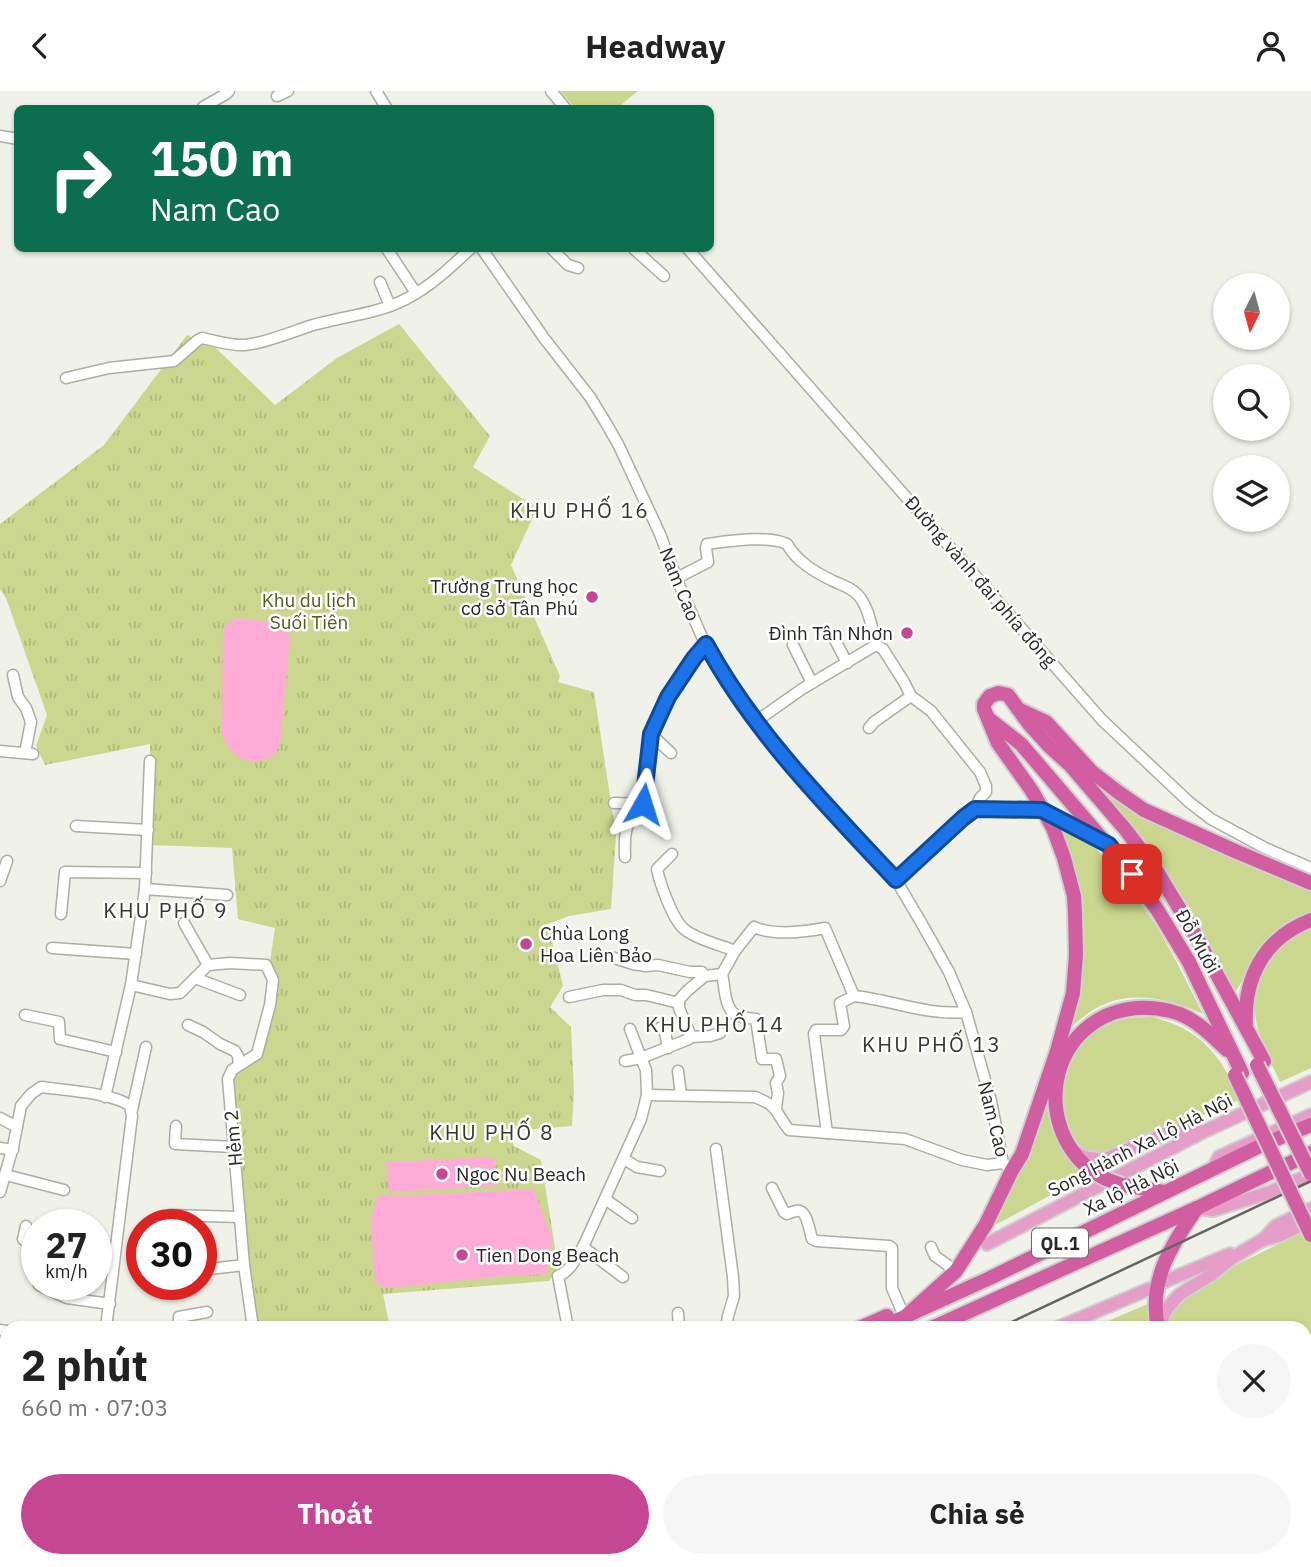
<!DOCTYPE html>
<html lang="vi">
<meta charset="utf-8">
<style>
:root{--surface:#fff;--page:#f6f6f6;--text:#222;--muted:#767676;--accent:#c54794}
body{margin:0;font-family:"IBM Plex Sans",sans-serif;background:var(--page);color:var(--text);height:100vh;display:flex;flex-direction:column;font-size:26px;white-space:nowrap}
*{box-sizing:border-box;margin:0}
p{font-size:23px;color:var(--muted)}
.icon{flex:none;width:38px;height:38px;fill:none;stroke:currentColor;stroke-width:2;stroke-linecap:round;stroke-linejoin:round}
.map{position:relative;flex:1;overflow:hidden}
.side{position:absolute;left:0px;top:1230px;width:1312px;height:247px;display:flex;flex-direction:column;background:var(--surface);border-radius:21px 21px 0 0;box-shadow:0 2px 5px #0004}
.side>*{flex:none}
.banner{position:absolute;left:14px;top:14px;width:700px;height:147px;border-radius:10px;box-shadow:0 2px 5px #0004;background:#0b6e4f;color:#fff;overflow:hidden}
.needle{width:46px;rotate:186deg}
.buttons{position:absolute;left:1213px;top:182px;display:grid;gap:14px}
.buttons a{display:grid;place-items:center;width:77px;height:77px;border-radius:50%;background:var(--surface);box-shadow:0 2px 5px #0004;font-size:35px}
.speed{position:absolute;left:21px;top:1118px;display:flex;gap:14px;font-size:35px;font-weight:700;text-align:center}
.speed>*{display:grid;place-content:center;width:91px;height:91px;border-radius:50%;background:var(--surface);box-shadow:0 2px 5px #0004;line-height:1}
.speed small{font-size:18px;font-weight:400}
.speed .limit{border:10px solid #d22;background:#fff;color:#111}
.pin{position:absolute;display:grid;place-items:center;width:60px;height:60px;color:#fff;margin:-30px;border-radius:14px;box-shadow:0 4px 10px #0006}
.me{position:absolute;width:77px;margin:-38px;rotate:6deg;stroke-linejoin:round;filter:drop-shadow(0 0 5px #0008)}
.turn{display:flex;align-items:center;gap:24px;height:147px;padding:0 21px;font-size:32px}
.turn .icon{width:91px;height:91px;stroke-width:2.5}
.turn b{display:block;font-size:49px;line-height:60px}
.round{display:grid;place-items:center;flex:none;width:74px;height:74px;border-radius:37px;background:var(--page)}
.head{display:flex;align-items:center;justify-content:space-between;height:119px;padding:0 21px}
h1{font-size:42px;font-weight:700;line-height:52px}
.cta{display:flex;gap:14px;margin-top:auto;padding:14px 21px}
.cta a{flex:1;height:80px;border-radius:42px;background:var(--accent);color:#fff;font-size:28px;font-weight:700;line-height:80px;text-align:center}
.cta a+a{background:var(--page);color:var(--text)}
header{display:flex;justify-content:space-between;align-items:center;height:91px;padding:0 21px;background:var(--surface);font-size:32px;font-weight:700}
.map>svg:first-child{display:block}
.green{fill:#cbd78e}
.forest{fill:url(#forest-firs)}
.park{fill:url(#park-tufts)}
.water{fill:#feabd8}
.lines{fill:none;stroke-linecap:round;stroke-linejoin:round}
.minor-casing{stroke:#acada5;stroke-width:13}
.major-casing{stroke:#d0d0cf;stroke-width:16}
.highway-casing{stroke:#d0d0cf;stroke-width:18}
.minor{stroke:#fff;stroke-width:10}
.major{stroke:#e49ec7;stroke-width:12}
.highway{stroke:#d25ea2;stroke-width:14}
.rail{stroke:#646561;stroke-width:2.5}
.highway-bridge-casing{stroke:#d0d0cf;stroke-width:18;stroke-linecap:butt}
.highway-bridge{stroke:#d25ea2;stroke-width:14}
.route-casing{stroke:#114b97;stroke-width:18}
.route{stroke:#1a73e8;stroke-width:12}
.poi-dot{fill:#c54794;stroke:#fff;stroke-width:2.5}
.labels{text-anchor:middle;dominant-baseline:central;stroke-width:5;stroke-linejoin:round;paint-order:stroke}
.shield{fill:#fff;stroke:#696a68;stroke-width:2}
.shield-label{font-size:18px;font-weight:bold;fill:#292a27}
.street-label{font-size:19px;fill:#292a27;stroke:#fff}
.poi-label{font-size:19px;fill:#292a27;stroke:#fff;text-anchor:start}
.park-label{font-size:19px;fill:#545c1d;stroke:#fff}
.neighbourhood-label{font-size:21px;letter-spacing:2px;fill:#373831;stroke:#fff}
</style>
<header><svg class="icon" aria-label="back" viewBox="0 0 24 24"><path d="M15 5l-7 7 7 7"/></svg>Headway<svg class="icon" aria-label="person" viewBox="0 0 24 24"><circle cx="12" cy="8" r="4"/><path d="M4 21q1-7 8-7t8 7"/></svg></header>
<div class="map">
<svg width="1311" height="1476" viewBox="0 0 1311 1476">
<defs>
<pattern id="forest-firs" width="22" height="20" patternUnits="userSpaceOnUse" patternTransform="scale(1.75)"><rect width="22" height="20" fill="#afbb65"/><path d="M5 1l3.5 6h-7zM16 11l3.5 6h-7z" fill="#8e9853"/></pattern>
<pattern id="park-tufts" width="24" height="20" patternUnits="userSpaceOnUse" patternTransform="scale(1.75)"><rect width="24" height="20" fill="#cbd78e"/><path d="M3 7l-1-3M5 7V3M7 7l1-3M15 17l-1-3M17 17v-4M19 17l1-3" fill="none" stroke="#aeb97a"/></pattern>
</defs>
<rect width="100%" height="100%" fill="#f0f2ea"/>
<!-- green -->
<g class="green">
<path d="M 560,0 L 638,0 L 617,17 L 575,17 Z"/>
<path d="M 1081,678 L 1132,717 L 1170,739 L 1311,797 L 1311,823 L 1256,865 L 1235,902 L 1233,903 Z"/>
<path d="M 1053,729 L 1091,751 L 1134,803 L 1156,834 L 1176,870 L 1203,923 C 1174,909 1138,900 1107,912 C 1091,918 1079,929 1067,940 L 1080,849 Z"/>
<path d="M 1311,836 L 1311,977 L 1280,991 C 1260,948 1240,914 1270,870 C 1280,854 1294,843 1311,836 Z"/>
<path d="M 1152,926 C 1203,939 1219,964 1241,1008 L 1100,1068 C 1093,1065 1082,1061 1076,1056 C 1069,1049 1063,1026 1062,1016 C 1061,973 1085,934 1130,927 C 1137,926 1145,926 1152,926 Z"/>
<path d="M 1049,995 L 1049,1010 L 1088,1084 L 995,1134 L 1021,1075 Z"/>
<path d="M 1305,1140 L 1311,1152 L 1311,1253 L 1306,1261 L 1306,1237 L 1165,1237 L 1166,1228 L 1178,1209 L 1212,1186 Z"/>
<path d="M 1148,1213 L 1152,1237 L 1091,1237 Z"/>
</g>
<!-- forest -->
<g class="forest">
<path d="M 1311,1367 L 1311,1476 L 1124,1476 L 1123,1470 L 1306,1470 L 1306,1370 Z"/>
<path d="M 722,1470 L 828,1470 L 828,1476 L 723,1476 Z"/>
<path d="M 844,1470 L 970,1470 L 970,1476 L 843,1476 Z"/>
</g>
<!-- park -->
<g class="park">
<path d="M 399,233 L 490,345 L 473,376 L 537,417 L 511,474 L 560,585 L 558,591 L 594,601 L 616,744 L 611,818 L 569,825 L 548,833 L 563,895 L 550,916 L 571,936 L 574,1001 L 572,1035 L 511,1040 L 514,1055 L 541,1069 L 558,1175 L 549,1190 L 383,1203 L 390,1237 L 255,1237 L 229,986 L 259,969 L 276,887 L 270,870 L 275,837 L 238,828 L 232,757 L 149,754 L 150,653 L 45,674 L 36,655 L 47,624 L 6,507 L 0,498 L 0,433 L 104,354 L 187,244 L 217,258 L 275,314 L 337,267 Z"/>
<path d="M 178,1470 L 298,1470 L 286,1476 L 182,1476 Z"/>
</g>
<!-- water -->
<g class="water">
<path d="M 237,527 L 284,533 L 287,538 L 290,547 L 280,654 C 277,659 275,664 269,667 C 250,678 225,662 222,642 L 223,540 L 230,530 Z"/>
<path d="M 494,1066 L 497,1095 L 389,1101 L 386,1071 Z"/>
<path d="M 533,1098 L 552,1146 L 547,1183 L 493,1186 L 388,1197 L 375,1192 L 371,1130 L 377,1105 L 390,1105 Z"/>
</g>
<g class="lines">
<defs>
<g id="minor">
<path d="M 376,0 L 387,18"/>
<path d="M 551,0 L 566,18"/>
<path d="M 277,5 L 288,0"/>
<path d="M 203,16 L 226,3 L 229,0"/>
<path d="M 0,45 L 18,48"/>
<path d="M 387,158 L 416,202"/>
<path d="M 482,158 L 544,247 L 590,306 L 606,332 L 619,355 L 660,443 L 677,489 L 702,546 L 741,611 L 801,687 L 896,789 L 922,833 L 949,881 L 966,921 L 991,1010 L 1003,1072 L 1012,1079"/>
<path d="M 552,158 L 568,174 L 578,177"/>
<path d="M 634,158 L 664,185"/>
<path d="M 688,158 L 1102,629 L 1189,711 L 1211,728 L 1265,757 L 1311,777"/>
<path d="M 380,191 L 390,215"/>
<path d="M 66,287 L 109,277 L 174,270 L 198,249 L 202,247 C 217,250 230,255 245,254 C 263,253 294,240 313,234 C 344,225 377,223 406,208 C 430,196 451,176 470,158"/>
<path d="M 677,487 L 708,471 L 706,457 L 707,453 C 730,450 766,444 787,453 C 797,471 815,481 833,490 C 842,494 850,496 857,503 C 869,515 872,538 876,554"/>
<path d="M 832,543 L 847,572"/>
<path d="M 793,554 L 812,592"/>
<path d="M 13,584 L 18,606 L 26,617 L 31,631 L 25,662"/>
<path d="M 755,631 L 802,598 L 876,554 L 883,558 L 904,591 L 911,605 L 931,620 L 980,681 L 986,695 L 986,701 L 980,707 L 975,718"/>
<path d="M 869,637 L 874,631 L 911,605"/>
<path d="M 651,643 L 671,662"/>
<path d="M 0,660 L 33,663"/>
<path d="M 614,712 L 643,713 L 651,643 L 668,606 L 694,567 L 706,553"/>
<path d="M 76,735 L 148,739"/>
<path d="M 672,763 L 657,778 C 660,793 673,829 684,838 C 696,848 720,854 735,860"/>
<path d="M 625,766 C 624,740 625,732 643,713"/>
<path d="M 896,789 L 963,727 L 975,718 L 1042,719"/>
<path d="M 0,790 L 7,770"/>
<path d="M 145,798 L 227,804"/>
<path d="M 61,823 L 65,781 L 146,782"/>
<path d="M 184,832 L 208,874"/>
<path d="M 52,857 L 136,863"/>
<path d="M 608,865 L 633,873 L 646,875 L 658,874 L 690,881 L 702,881"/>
<path d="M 722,883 C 725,895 724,914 734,923 C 739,927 750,927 756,928 L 762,968 L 776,968 L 780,985 L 776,992 L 778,1002 L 776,1017"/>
<path d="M 195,887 L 240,904"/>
<path d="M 131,894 L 170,903 L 180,902 L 208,874 L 230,872 L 266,874 L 273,889 L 270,914 L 257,963 L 232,979 L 228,988 L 244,1174 L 253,1237"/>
<path d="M 569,906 L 603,899 L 621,899 L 635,904 L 646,904 L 679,912"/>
<path d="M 25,924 L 59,931 L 60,948 L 116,961"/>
<path d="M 188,934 L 203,941 L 220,953 L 235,960 L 238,965 L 239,974"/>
<path d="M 660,937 L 665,941 L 668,957"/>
<path d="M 690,946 L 710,945 L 720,942"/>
<path d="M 625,970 L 641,967 L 630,938"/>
<path d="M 678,980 L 681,1004"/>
<path d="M 647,1004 L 755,1006 C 780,1016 774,1020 789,1039 L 905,1048 L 962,1069 L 987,1074 L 1003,1072"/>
<path d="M 105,1006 L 131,894 L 145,798 L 150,670"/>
<path d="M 132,1019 L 146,956"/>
<path d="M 0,1027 L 17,1036"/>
<path d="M 176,1035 L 175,1053 L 234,1056"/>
<path d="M 827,1042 L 814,943 L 816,939 L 841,939 L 844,935 L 840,912 L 854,905"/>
<path d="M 0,1057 L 13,1059"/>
<path d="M 716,1058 L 733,1186 L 734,1205 L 728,1225 L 726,1237"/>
<path d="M 624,1068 L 637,1076 L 660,1080"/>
<path d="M 6,1084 L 64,1099"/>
<path d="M 772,1097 L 784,1121 L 787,1123 C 789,1122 797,1119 800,1120 C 807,1122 810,1141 812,1148 L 817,1150 L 889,1155 L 892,1157 L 892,1197 L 901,1218"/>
<path d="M 0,1101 L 13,1056 L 21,1015 L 31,1003 L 41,996 C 62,999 115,1002 130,1015 L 132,1025 L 106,1237"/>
<path d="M 605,1108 L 632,1127"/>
<path d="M 170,1124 L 240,1126"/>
<path d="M 26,1135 L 23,1148 C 40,1161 36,1168 37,1187"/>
<path d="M 583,1156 L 623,1186"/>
<path d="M 931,1156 L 935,1165 L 956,1180"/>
<path d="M 201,1179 L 244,1174"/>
<path d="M 39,1194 L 67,1207 L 110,1213"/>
<path d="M 678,1222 L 679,1237"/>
<path d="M 179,1237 L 179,1226 L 207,1221"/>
<path d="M 568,1237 L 558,1185 C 570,1181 576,1167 583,1156 L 641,1028 L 647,1004 L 646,979 L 641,967 L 689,948 L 690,943 L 679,917 L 679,909 L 687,900 L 705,885 L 722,883 L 735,860 L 754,836 C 774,845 804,841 825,837 L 854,905 C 892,909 927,925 966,921"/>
<path d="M 0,1239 L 7,1240"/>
<path d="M 0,1288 L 7,1294"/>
<path d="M 0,1429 L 7,1429"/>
<path d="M 170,1470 L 172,1476"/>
</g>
<g id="major">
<path d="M 1076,1061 L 1083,1066 L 1103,1069 L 1172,1040 L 1201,1040"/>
<path d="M 1213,1078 L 1219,1066 L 1311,1024"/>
<path d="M 1197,1117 L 1213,1119 L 1271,1101 L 1311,1083"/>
<path d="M 1263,1149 L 1278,1145 L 1311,1130"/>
<path d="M 987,1153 L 1205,1040 L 1311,991"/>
<path d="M 1166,1190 L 1230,1163"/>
<path d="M 1158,1236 L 1168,1216 L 1180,1203 L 1211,1184 L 1232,1167 L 1264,1148 L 1276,1135 L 1311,1118"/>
<path d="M 1057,1237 L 1149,1198"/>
<path d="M 532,1476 L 545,1470"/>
</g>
<g id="highway">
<path d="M 1018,618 L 1046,631 L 1092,681 L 1118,701 L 1144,719 L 1235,760 L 1311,792"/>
<path d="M 989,628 L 1021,653 L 1132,783 L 1158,820 L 1189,871 L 1242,982"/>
<path d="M 1043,720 L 1100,749"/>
<path d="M 1246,936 C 1243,887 1264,847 1311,829"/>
<path d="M 1093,1081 C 1027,1031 1052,924 1137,917 C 1152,916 1166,918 1180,923 C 1199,931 1212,945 1227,959"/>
<path d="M 1122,1094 L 1164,1101"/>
<path d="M 905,1226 L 956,1180 L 986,1133 L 1012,1079 L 1022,1063 L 1057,960 L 1073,902 L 1076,864 L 1075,822 L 1074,805 L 1064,767 L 1053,737 L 1032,700 L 998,652 L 984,618 L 984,613 L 990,605 L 999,602 L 1008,604 L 1029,633 L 1050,656 L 1070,674 L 1125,738 L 1155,777 L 1196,845 L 1264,970"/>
<path d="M 860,1237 L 887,1225"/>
<path d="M 880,1237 L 990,1187 L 1262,1054 L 1311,1034"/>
<path d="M 932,1237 L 1197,1117 L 1311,1062"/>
<path d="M 1158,1237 C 1148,1189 1171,1155 1197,1117"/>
<path d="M 1306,1268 L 1311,1262"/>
<path d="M 1306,1335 L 1311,1336"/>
<path d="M 303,1476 L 315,1470"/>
<path d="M 373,1476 L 386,1470"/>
<path d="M 417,1476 L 430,1470"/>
</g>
</defs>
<!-- minor casing -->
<use href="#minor" class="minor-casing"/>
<!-- major casing -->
<use href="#major" class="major-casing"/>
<!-- highway casing -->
<use href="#highway" class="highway-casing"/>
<!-- minor -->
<use href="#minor" class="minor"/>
<!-- major -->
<use href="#major" class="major"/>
<!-- highway -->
<use href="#highway" class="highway"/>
<!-- rail -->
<g class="rail">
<path d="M 999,1237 L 1311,1090"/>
<path d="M 484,1476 L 497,1470"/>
</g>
<defs>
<g id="highway-bridge">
<path d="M 1257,974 L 1311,1083"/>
<path d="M 1235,984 L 1311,1144"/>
<path d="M 1093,1081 L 1106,1088 L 1122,1094"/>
</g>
</defs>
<!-- highway-bridge casing -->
<use href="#highway-bridge" class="highway-bridge-casing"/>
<!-- highway-bridge -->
<use href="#highway-bridge" class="highway-bridge"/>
</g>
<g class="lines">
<defs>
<path id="route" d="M 643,713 L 651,643 L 668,606 L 694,567 L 706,553 C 755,643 827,715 896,789 L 963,727 L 975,718 L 1042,719 L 1109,754 L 1132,783"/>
</defs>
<!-- route casing -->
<use href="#route" class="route-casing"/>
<!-- route -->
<use href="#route" class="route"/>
</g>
<!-- markers -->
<g class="poi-dot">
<circle cx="592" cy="506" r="7"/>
<circle cx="907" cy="542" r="7"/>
<circle cx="526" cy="853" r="7"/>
<circle cx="442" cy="1083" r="7"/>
<circle cx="462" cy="1164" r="7"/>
</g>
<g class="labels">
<!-- shield labels -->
<rect class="shield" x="1032" y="1137.5" width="56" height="29" rx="5"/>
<g class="shield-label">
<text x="1060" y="1152">QL.1</text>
</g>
<!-- street labels -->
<g class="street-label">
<text transform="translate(981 490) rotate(49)">Đường vành đai phía đông</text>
<text transform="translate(680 493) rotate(68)">Nam Cao</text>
<text transform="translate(1198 850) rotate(61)">Đỗ Mười</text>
<text transform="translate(994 1028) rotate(76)">Nam Cao</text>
<text transform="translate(233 1047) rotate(-95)">Hẻm 2</text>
<text transform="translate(1140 1054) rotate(-27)">Song Hành Xa Lộ Hà Nội</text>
<text transform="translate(1131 1096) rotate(-26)">Xa lộ Hà Nội</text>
</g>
<!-- poi labels -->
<g class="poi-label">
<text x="578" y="495" text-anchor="end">Trường Trung học<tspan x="578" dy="22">cơ sở Tân Phú</tspan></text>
<text x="893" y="542" text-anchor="end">Đình Tân Nhơn</text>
<text x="540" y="842">Chùa Long<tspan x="540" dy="22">Hoa Liên Bảo</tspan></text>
<text x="456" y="1083">Ngoc Nu Beach</text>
<text x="476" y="1164">Tien Dong Beach</text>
</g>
<!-- park labels -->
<g class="park-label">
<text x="309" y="509">Khu du lịch<tspan x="309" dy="22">Suối Tiên</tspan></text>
</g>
<!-- neighbourhood labels -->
<g class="neighbourhood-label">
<text x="580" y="419">KHU PHỐ 16</text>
<text x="166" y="819">KHU PHỐ 9</text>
<text x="715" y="933">KHU PHỐ 14</text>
<text x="932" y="953">KHU PHỐ 13</text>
<text x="492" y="1041">KHU PHỐ 8</text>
</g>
</g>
</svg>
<div class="buttons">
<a><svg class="needle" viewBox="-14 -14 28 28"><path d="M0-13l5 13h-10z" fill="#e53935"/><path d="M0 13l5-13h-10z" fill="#767676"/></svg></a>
<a><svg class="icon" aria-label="search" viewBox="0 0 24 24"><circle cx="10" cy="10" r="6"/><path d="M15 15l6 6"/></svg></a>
<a><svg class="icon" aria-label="layers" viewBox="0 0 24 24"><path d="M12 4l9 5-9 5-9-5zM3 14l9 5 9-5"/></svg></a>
</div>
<div class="speed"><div>27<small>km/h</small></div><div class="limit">30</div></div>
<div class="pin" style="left:1132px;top:783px;background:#d93025"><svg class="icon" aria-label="arrive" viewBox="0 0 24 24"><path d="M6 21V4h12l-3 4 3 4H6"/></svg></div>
<svg class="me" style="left:643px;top:713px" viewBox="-20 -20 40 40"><path d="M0-17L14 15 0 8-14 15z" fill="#1a73e8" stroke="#fff" stroke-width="4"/></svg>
<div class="banner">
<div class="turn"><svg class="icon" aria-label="right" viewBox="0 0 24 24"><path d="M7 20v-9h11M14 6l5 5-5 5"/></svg><div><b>150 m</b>Nam Cao</div></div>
</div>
<section class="side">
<div class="head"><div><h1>2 phút</h1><p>660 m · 07:03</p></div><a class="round"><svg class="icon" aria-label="close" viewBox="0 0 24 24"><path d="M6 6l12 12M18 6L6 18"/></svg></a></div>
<div class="cta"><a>Thoát</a><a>Chia sẻ</a></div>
</section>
</div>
